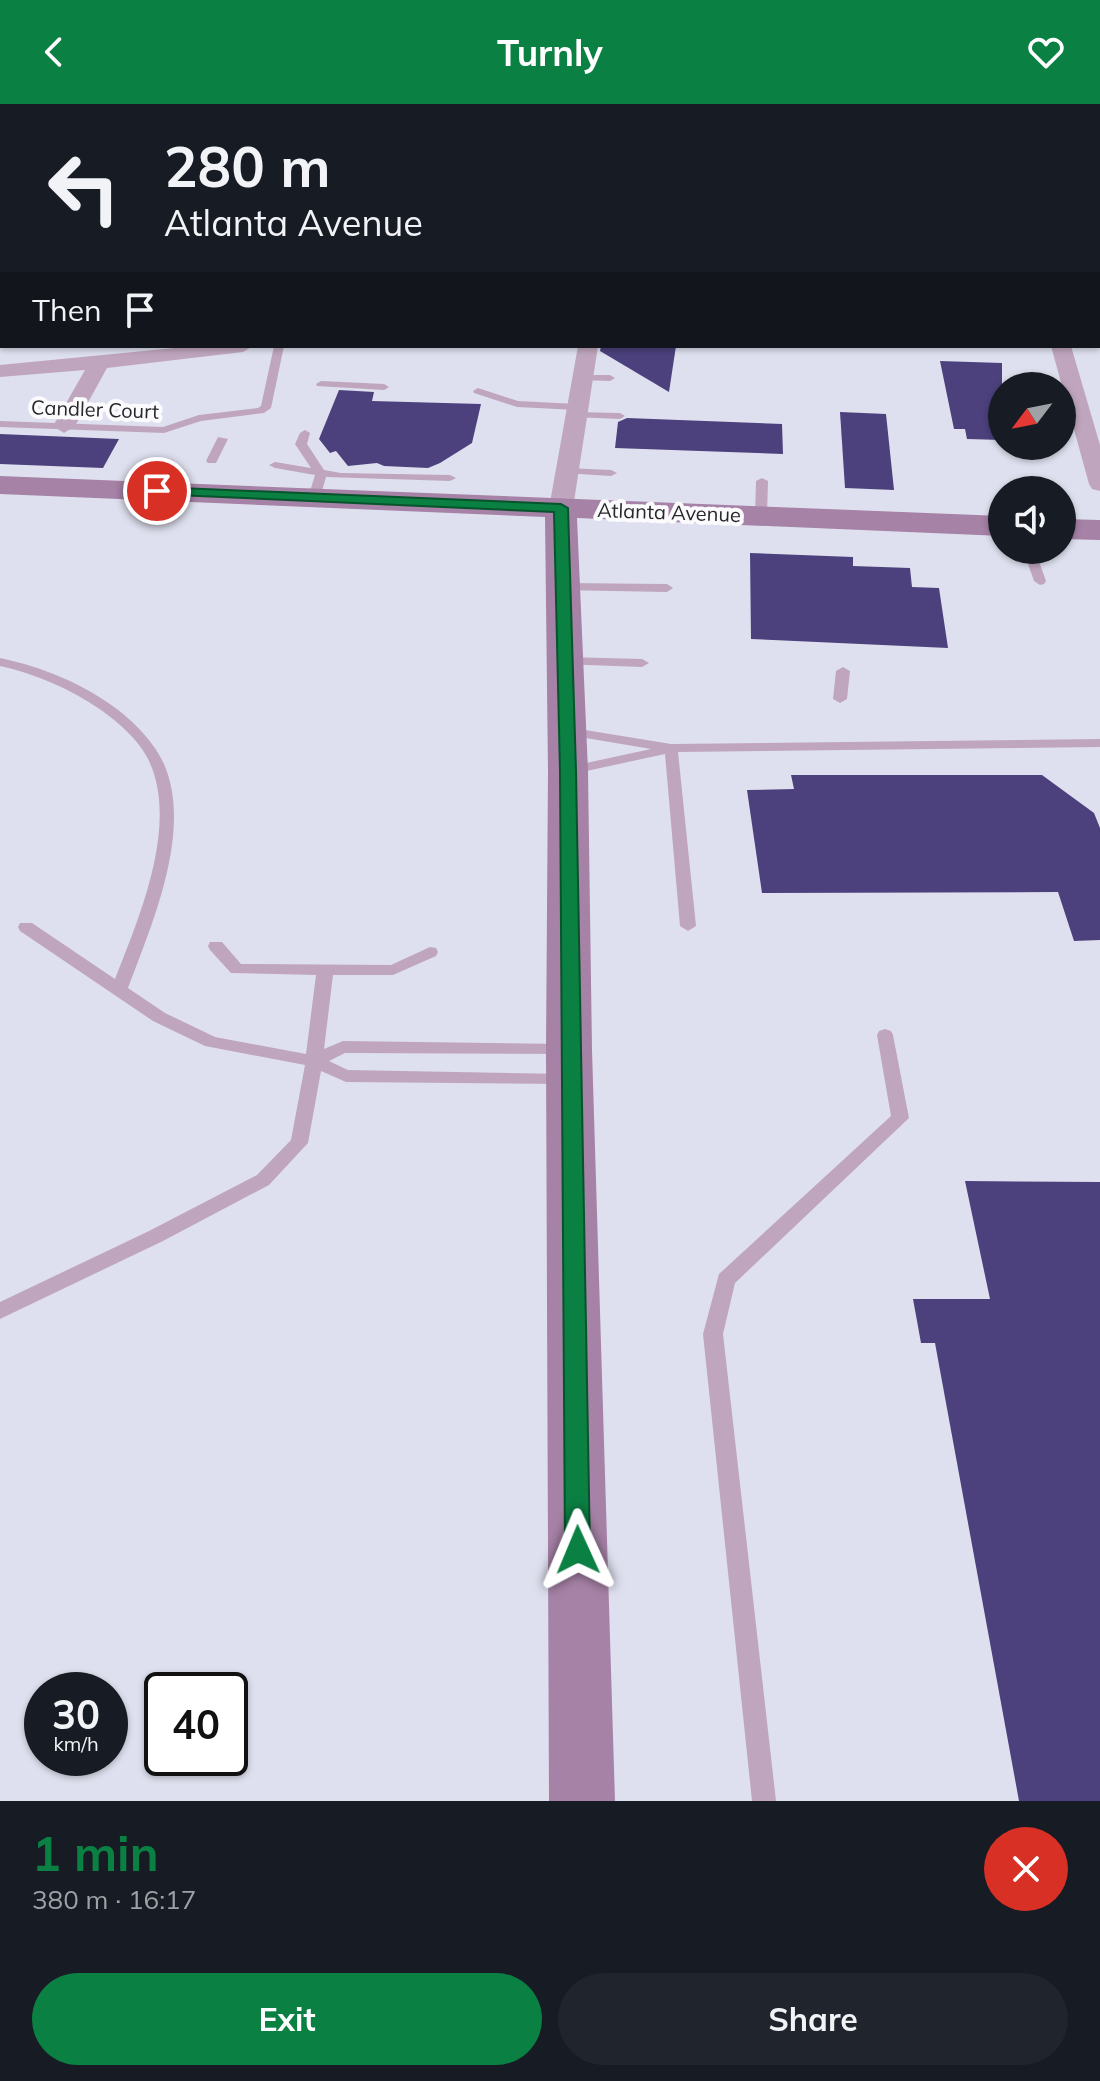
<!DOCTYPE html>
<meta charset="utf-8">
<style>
:root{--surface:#171b24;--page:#20242c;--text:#f1f3f6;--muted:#9ea1a6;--accent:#0b8043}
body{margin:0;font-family:Mulish,sans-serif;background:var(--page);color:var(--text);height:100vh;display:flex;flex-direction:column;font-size:30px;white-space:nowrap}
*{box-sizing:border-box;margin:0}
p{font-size:26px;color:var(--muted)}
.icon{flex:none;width:44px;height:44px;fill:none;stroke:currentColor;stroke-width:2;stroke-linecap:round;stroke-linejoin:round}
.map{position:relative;height:1697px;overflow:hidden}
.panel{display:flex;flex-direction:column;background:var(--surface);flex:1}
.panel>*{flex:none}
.banner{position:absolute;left:0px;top:0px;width:1100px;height:244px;box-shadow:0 2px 6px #0004;background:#171b24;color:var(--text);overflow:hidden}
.needle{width:52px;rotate:238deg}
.buttons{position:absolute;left:988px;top:268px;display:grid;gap:16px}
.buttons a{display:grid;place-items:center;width:88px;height:88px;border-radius:50%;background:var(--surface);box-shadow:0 2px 6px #0004;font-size:40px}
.speed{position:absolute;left:24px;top:1568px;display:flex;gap:16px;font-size:40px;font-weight:700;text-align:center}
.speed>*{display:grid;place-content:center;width:104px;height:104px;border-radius:50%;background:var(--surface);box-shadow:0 2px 6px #0004;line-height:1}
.speed small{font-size:20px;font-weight:400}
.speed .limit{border:4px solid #111;border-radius:12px;background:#fff;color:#111}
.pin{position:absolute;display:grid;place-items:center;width:68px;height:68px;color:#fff;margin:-34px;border:4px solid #fff;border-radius:50%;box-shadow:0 2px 8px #0007}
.me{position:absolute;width:88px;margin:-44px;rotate:359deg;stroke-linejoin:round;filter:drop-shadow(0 0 6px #0008)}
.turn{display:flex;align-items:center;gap:28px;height:168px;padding:0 32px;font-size:36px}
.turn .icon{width:104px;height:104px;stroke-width:2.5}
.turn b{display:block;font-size:56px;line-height:68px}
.then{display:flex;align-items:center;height:76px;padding:0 32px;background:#0003;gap:16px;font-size:30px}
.round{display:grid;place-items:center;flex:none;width:84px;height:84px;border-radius:42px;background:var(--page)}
.summary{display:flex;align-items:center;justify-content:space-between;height:136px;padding:0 32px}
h1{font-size:48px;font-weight:700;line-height:60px;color:var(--accent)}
.action{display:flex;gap:16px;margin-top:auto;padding:16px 32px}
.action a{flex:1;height:92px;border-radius:48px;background:var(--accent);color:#fff;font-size:32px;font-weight:700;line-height:92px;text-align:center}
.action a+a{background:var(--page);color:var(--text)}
header{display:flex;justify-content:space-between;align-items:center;height:104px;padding:0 32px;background:var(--accent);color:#fff;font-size:36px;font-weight:700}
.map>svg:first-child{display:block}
.built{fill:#dfe0ef;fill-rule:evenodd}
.building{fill:#4c417d}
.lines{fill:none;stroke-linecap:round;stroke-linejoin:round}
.lane{fill:#bfa6be;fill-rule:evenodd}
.street{fill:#bfa6be;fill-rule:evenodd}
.secondary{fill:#a682a6;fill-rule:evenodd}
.route{fill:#0b8043;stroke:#07532c;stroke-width:2}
.labels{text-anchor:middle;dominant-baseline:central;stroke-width:8;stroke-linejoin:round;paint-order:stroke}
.far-street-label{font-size:20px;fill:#27272a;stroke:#fbfbfe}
</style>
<header><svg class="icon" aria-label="back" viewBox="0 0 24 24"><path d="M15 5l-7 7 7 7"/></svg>Turnly<svg class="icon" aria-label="heart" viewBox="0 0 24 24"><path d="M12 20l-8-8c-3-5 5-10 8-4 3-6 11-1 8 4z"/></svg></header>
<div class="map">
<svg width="1100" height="1697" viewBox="0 0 1100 1697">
<rect width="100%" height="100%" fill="#ededf5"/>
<!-- built -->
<path class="built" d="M 0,0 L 1047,0 L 2,2 L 2,242 L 1098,242 L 1100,206 L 1100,1697 L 0,1697 ZM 1002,282 L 1062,282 L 1062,342 L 1002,342 ZM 1002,386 L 1062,386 L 1062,446 L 1002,446 ZM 42,1586 L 110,1586 L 110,1654 L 42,1654 ZM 162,1586 L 230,1586 L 230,1654 L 162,1654 Z"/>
<!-- building -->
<g class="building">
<path d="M 601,242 L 676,242 L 669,288 L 600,247 Z"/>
<path d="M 940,257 L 1002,259 L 1002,336 L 967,335 L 965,325 L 954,325 Z"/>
<path d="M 339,286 L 374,288 L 372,297 L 481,300 L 472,339 L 440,359 L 428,364 L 384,362 L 377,359 L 348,362 L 336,347 L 330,349 L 319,335 Z"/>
<path d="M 840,308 L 886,310 L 894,386 L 845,384 Z"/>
<path d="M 627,314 L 782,320 L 783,350 L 615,344 L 618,318 Z"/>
<path d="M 0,330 L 119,335 L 103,364 L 0,360 Z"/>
<path d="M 750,449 L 853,453 L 853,462 L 910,464 L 912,483 L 939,484 L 948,544 L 751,535 Z"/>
<path d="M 791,671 L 1042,671 L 1094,709 L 1100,724 L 1100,836 L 1074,837 L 1058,788 L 762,789 L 747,686 L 794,685 Z"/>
<path d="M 965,1077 L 1100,1078 L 1100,1697 L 1019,1697 L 935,1239 L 921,1239 L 913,1195 L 990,1195 Z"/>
</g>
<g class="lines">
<!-- lane -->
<g class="lane">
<rect x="902" y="0" width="8" height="2"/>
<rect x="948" y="0" width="8" height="2"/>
<rect x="0" y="116" width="2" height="6"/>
<path d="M 274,242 L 284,242 L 271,304 L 264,309 L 201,317 L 164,329 L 0,323 L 0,317 L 163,323 L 199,311 L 258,304 L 261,302 Z"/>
<path d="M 582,271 L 610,271 L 615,274 L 610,277 L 578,276 L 577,274 Z"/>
<path d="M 321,277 L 384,280 L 389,283 L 384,286 L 317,282 L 316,280 Z"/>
<path d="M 478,284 L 518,297 L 577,300 L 582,303 L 577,306 L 517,303 L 474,289 L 473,287 Z"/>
<path d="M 576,308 L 620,309 L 625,312 L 620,315 L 572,313 L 571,311 Z"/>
<path d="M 305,326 L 310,329 L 307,340 L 324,366 L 341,369 L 450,371 L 456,374 L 450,377 L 326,373 L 320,394 L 310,396 L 308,394 L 315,371 L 275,364 L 269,361 L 275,358 L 311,364 L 295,340 L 300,329 Z"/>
<path d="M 218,333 L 228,335 L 216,359 L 208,359 L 206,357 Z"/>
<path d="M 567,364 L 611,366 L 617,369 L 611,372 L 563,369 L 563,365 Z"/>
<path d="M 762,374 L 768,377 L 767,412 L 761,416 L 755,412 L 756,377 Z"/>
<path d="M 1023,446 L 1035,446 L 1046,477 L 1044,480 L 1040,481 L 1034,477 Z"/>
<path d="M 562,479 L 667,480 L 673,484 L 667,488 L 558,486 L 556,483 Z"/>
<path d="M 565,553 L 642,555 L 649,559 L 642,563 L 560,560 L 560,554 Z"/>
<path d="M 0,554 C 42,563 82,579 117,605 C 136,620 154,638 164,660 C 193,727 152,820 128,884 L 165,909 L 215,933 L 306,950 L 316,871 L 231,869 L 210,846 L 208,842 L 210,838 L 222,838 L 241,860 L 391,861 L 430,843 L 436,844 L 438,848 L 436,852 L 393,871 L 333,871 L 324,945 L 343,937 L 565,940 L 571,942 L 573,946 L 571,950 L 345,949 L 329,957 L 348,966 L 566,970 L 572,972 L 575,976 L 572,980 L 346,978 L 321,967 L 308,1039 L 269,1081 L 163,1137 L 0,1215 L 0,1198 L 149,1127 L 257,1071 L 291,1036 L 305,961 L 205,942 L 153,917 L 20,827 L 18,823 L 20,819 L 32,819 L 115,875 C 139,814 180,719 148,655 C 138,635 119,619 101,606 C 71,585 36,570 0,562 Z"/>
<path d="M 843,563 L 850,567 L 847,595 L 840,599 L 833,595 L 836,567 Z"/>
<path d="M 567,623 L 671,640 L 1100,635 L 1100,643 L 678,648 L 696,822 L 688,827 L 680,822 L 665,650 L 568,671 L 563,670 L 561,667 L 563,664 L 651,645 L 562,630 L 560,627 Z"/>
<path d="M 885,925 L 891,927 L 893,931 L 909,1014 L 735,1179 L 723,1230 L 776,1697 L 752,1697 L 703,1230 L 719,1170 L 891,1012 L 877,931 L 879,927 Z"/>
</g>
<!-- street -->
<g class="street">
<path d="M 303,0 L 319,0 L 302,2 Z"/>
<path d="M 452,0 L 468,0 L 451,2 Z"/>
<rect x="620" y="0" width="16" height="2"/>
<path d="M 779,0 L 795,0 L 796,2 L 780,2 Z"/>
<path d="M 983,0 L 999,0 L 1000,2 L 984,2 Z"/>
<rect x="0" y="7" width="2" height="10"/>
<path d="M 2,147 L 2,160 L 0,161 L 0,148 Z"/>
<path d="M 195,242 L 253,242 L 243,248 L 107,264 L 75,322 L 64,329 L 53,322 L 85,266 L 0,273 L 0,261 Z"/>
<path d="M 578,242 L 598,242 L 573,404 L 569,409 L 553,409 L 549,404 Z"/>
<path d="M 1051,242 L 1071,242 L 1100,341 L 1100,387 L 1092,385 L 1089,380 Z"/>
</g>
<!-- secondary -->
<g class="secondary">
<rect x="1037" y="0" width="22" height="2"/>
<path d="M 1098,14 L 1100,15 L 1100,33 L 1098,32 Z"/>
<path d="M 1098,130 L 1100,131 L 1100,151 L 1098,150 Z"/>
<path d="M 0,372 L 1002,412 L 1002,432 L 577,414 L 588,667 L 592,946 L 615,1697 L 549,1697 L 546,946 L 548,667 L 545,413 L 0,390 Z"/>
<path d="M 1062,415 L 1100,416 L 1100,436 L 1062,435 Z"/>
</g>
</g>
<!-- route -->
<path class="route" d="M 157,383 L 561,400 L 568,404 L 576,667 L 590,1446 L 587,1454 L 578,1458 L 569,1454 L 565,1446 L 560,667 L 554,408 L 153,390 L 151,387 Z"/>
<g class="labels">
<!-- far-street labels -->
<g class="far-street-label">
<text transform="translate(95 305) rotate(2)">Candler Court</text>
<text transform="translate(669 408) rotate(2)">Atlanta Avenue</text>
</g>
</g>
</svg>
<div class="buttons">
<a><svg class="needle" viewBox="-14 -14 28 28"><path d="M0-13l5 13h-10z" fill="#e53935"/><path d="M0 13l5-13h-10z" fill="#9ea1a6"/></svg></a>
<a><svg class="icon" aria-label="sound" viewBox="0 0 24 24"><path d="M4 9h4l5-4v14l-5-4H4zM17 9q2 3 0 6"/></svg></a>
</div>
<div class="speed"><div>30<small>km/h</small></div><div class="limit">40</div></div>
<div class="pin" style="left:157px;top:387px;background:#d93025"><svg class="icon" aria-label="arrive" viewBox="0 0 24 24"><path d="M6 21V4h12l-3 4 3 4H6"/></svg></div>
<svg class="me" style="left:578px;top:1446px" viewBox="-20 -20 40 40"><path d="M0-17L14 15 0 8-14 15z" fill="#0b8043" stroke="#fff" stroke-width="4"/></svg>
<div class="banner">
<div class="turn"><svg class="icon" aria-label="left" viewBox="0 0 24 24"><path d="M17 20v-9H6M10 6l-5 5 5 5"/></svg><div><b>280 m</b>Atlanta Avenue</div></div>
<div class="then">Then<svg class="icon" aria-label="arrive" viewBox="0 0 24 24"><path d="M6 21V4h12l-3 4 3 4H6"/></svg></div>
</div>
</div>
<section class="panel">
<div class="summary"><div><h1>1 min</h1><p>380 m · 16:17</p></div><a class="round" style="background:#d93025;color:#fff"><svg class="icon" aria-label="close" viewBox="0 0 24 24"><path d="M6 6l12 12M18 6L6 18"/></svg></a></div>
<div class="action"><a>Exit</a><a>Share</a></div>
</section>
